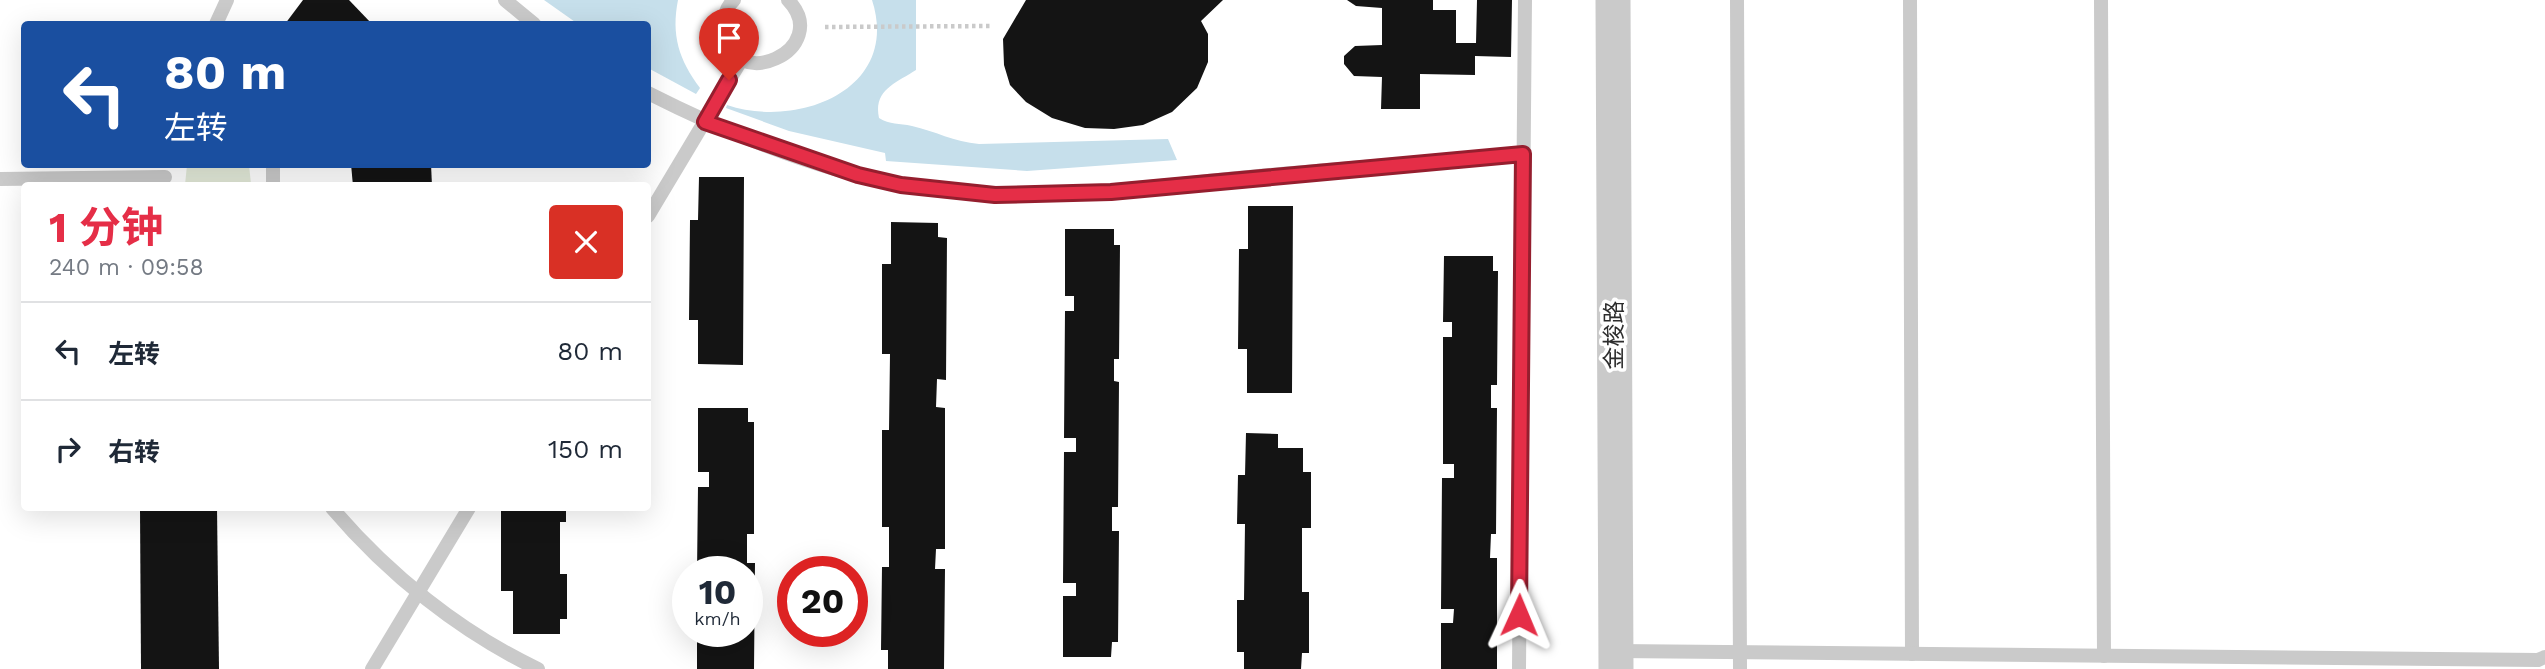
<!DOCTYPE html>
<html lang="zh">
<meta charset="utf-8">
<style>
:root{--surface:#fff;--page:#f6f6f7;--text:#1f2937;--muted:#747a83;--line:#e0e1e3;--accent:#e52e47}
body{margin:0;font-family:"Work Sans","Noto Sans SC",sans-serif;background:var(--page);color:var(--text);height:100vh;display:flex;flex-direction:column;font-size:26px;white-space:nowrap}
*{box-sizing:border-box;margin:0}
p{font-size:23px;color:var(--muted)}
.icon{flex:none;width:38px;height:38px;fill:none;stroke:currentColor;stroke-width:2;stroke-linecap:round;stroke-linejoin:round}
.map{position:relative;flex:1;overflow:hidden}
.panel{position:absolute;left:21px;top:182px;width:630px;height:329px;display:flex;flex-direction:column;background:var(--surface);border-radius:7px;box-shadow:0 7px 28px #0002}
.panel>*{flex:none}
.hud{position:absolute;left:21px;top:21px;width:630px;height:147px;border-radius:7px;box-shadow:0 7px 28px #0002;background:#1a4fa0;color:#fff;overflow:hidden}
.speed{position:absolute;left:672px;top:556px;display:flex;gap:14px;font-size:35px;font-weight:700;text-align:center}
.speed>*{display:grid;place-content:center;width:91px;height:91px;border-radius:50%;background:var(--surface);box-shadow:0 7px 28px #0002;line-height:1}
.speed small{font-size:18px;font-weight:400}
.speed .limit{border:10px solid #d22;background:#fff;color:#111}
.pin{position:absolute;display:grid;place-items:center;width:60px;height:60px;color:#fff;margin:-72px -30px;border-radius:50% 50% 50% 0;rotate:-45deg;box-shadow:0 0 7px #0007}
.pin .icon{rotate:45deg}
.me{position:absolute;width:77px;margin:-38px;rotate:1deg;stroke-linejoin:round;filter:drop-shadow(0 0 5px #0008)}
.turn{display:flex;align-items:center;gap:24px;height:147px;padding:0 28px;font-size:32px}
.turn .icon{width:91px;height:91px;stroke-width:2.5}
.turn b{display:block;font-size:49px;line-height:60px}
.round{display:grid;place-items:center;flex:none;width:74px;height:74px;border-radius:7px;background:var(--page)}
.head{display:flex;align-items:center;justify-content:space-between;height:119px;padding:0 28px}
h1{font-size:42px;font-weight:700;line-height:52px;color:var(--accent)}
ul{padding:0;list-style:none}
li{display:flex;align-items:center;gap:21px;height:98px;padding:0 28px;border-top:2px solid var(--line)}
li div{flex:1}
li b{display:block;font-size:26px}
li em{font-style:normal}
.map>svg:first-child{display:block}
.green{fill:#e4ebda}
.water{fill:#c6dfeb}
.building{fill:#141414}
.lines{fill:none;stroke-linecap:round;stroke-linejoin:round}
.path{stroke:#cacaca;stroke-width:4.5;stroke-dasharray:3.5 3.5;stroke-linecap:butt}
.service{stroke:#cacaca;stroke-width:14}
.tertiary{stroke:#cacaca;stroke-width:35}
.route-casing{stroke:#951e2e;stroke-width:18}
.route{stroke:#e52e47;stroke-width:12}
.labels{text-anchor:middle;dominant-baseline:central;stroke-width:7;stroke-linejoin:round;paint-order:stroke}
.street-label{font-size:23px;fill:#2d2d2d;stroke:#fff}
</style>
<div class="map">
<svg width="2545" height="669" viewBox="0 0 2545 669">
<rect width="100%" height="100%" fill="#fff"/>
<!-- green -->
<path class="green" d="M 187,165 L 249,165 L 251,184 L 185,185 Z"/>
<!-- water -->
<g class="water">
<path d="M 544,0 L 678,0 C 671,35 679,60 700,88 L 696,94 L 648,68 L 648,24 L 578,24 Z"/>
<path d="M 872,0 L 916,0 L 916,70 C 896,83 873,90 879,118 C 890,125 899,123 912,126 C 935,131 954,142 979,144 L 1168,139 L 1177,160 L 1027,171 L 886,161 L 885,153 L 789,131 L 726,108 L 727,105 C 798,129 901,90 872,0 Z"/>
</g>
<!-- building -->
<g class="building">
<path d="M 303,0 L 349,0 L 372,24 L 285,24 Z"/>
<path d="M 1026,0 L 1223,0 L 1201,21 L 1208,34 L 1208,62 L 1197,88 L 1172,112 L 1143,125 L 1114,129 L 1085,128 L 1052,118 L 1026,102 L 1010,85 L 1004,65 L 1003,39 Z"/>
<path d="M 1347,0 L 1433,0 L 1433,10 L 1456,10 L 1456,43 L 1476,43 L 1477,0 L 1512,0 L 1511,57 L 1475,56 L 1475,75 L 1420,74 L 1420,109 L 1381,109 L 1382,77 L 1354,76 L 1344,64 L 1344,56 L 1355,46 L 1382,45 L 1382,8 L 1356,6 Z"/>
<path d="M 351,164 L 431,164 L 432,186 L 353,186 Z"/>
<path d="M 699,177 L 744,177 L 743,365 L 698,364 L 698,320 L 689,320 L 690,220 L 698,220 Z"/>
<path d="M 1248,206 L 1293,206 L 1292,393 L 1247,393 L 1247,349 L 1238,349 L 1239,249 L 1248,249 Z"/>
<path d="M 891,222 L 938,223 L 938,237 L 947,238 L 946,380 L 937,379 L 936,407 L 945,408 L 945,549 L 936,549 L 935,569 L 945,569 L 944,669 L 888,669 L 888,650 L 881,650 L 882,567 L 889,567 L 889,527 L 882,527 L 882,430 L 889,430 L 890,354 L 882,354 L 882,264 L 891,264 Z"/>
<path d="M 1065,229 L 1114,229 L 1114,245 L 1120,245 L 1119,359 L 1114,359 L 1114,381 L 1119,382 L 1118,507 L 1112,507 L 1112,531 L 1119,531 L 1118,642 L 1112,642 L 1111,657 L 1063,657 L 1063,596 L 1076,596 L 1076,583 L 1063,583 L 1064,452 L 1076,452 L 1076,438 L 1064,438 L 1065,311 L 1074,311 L 1074,296 L 1065,296 Z"/>
<path d="M 1444,256 L 1493,256 L 1493,271 L 1498,271 L 1497,385 L 1491,385 L 1491,408 L 1497,408 L 1496,534 L 1491,534 L 1490,558 L 1497,558 L 1497,669 L 1441,669 L 1441,623 L 1453,623 L 1454,609 L 1441,609 L 1442,478 L 1454,478 L 1454,464 L 1443,464 L 1443,337 L 1452,337 L 1452,322 L 1443,322 Z"/>
<path d="M 698,408 L 748,408 L 748,422 L 754,422 L 754,534 L 747,534 L 747,563 L 755,563 L 754,669 L 697,669 L 697,632 L 747,632 L 747,572 L 697,572 L 698,487 L 709,487 L 709,472 L 698,472 Z"/>
<path d="M 1246,433 L 1278,434 L 1278,448 L 1303,448 L 1303,472 L 1311,472 L 1311,528 L 1302,528 L 1302,592 L 1309,592 L 1309,653 L 1302,653 L 1301,669 L 1244,669 L 1244,652 L 1237,652 L 1237,600 L 1244,600 L 1245,524 L 1237,524 L 1238,475 L 1245,475 Z"/>
<path d="M 140,508 L 217,508 L 219,669 L 141,669 Z"/>
<path d="M 566,508 L 566,522 L 560,522 L 560,574 L 567,574 L 567,619 L 560,619 L 560,634 L 513,634 L 513,591 L 501,591 L 501,509 Z"/>
</g>
<g class="lines">
<!-- path -->
<path class="path" d="M 825,27 L 992,26"/>
<!-- service -->
<g class="service">
<path d="M 505,0 L 534,24"/>
<path d="M 734,0 C 725,8 723,18 724,30 C 730,97 835,49 788,0"/>
<path d="M 1737,0 L 1740,669"/>
<path d="M 1910,0 L 1912,654"/>
<path d="M 2101,0 L 2104,656"/>
<path d="M 216,24 L 227,0"/>
<path d="M 648,93 C 727,133 813,169 901,185 C 1013,205 1126,189 1238,178 C 1333,169 1428,162 1523,154"/>
<path d="M 0,179 L 165,177"/>
<path d="M 273,186 L 273,164"/>
<path d="M 648,216 L 742,59"/>
<path d="M 332,508 C 388,574 460,632 538,669"/>
<path d="M 1616,651 L 2538,660 L 2545,657"/>
<path d="M 372,669 L 469,508"/>
<path d="M 1519,669 L 1525,0"/>
</g>
<!-- tertiary -->
<path class="tertiary" d="M 1613,0 L 1616,669"/>
</g>
<g class="lines">
<defs>
<path id="route" d="M 729,80 L 705,122 L 858,175 L 901,185 L 995,195 L 1111,192 L 1523,154 L 1519,615"/>
</defs>
<!-- route casing -->
<use href="#route" class="route-casing"/>
<!-- route -->
<use href="#route" class="route"/>
</g>
<g class="labels">
<!-- street labels -->
<g class="street-label">
<text transform="translate(1614 335) rotate(-90)">金梭路</text>
</g>
</g>
</svg>
<div class="speed"><div>10<small>km/h</small></div><div class="limit">20</div></div>
<div class="pin" style="left:729px;top:80px;background:#d93025"><svg class="icon" aria-label="arrive" viewBox="0 0 24 24"><path d="M6 21V4h12l-3 4 3 4H6"/></svg></div>
<svg class="me" style="left:1519px;top:615px" viewBox="-20 -20 40 40"><path d="M0-17L14 15 0 8-14 15z" fill="#e52e47" stroke="#fff" stroke-width="4"/></svg>
<div class="hud">
<div class="turn"><svg class="icon" aria-label="left" viewBox="0 0 24 24"><path d="M17 20v-9H6M10 6l-5 5 5 5"/></svg><div><b>80 m</b>左转</div></div>
</div>
<section class="panel">
<div class="head"><div><h1>1 分钟</h1><p>240 m · 09:58</p></div><a class="round" style="background:#d93025;color:#fff"><svg class="icon" aria-label="close" viewBox="0 0 24 24"><path d="M6 6l12 12M18 6L6 18"/></svg></a></div>
<ul>
<li><svg class="icon" aria-label="left" viewBox="0 0 24 24"><path d="M17 20v-9H6M10 6l-5 5 5 5"/></svg><div><b>左转</b></div><em>80 m</em></li>
<li><svg class="icon" aria-label="right" viewBox="0 0 24 24"><path d="M7 20v-9h11M14 6l5 5-5 5"/></svg><div><b>右转</b></div><em>150 m</em></li>
</ul>
</section>
</div>
